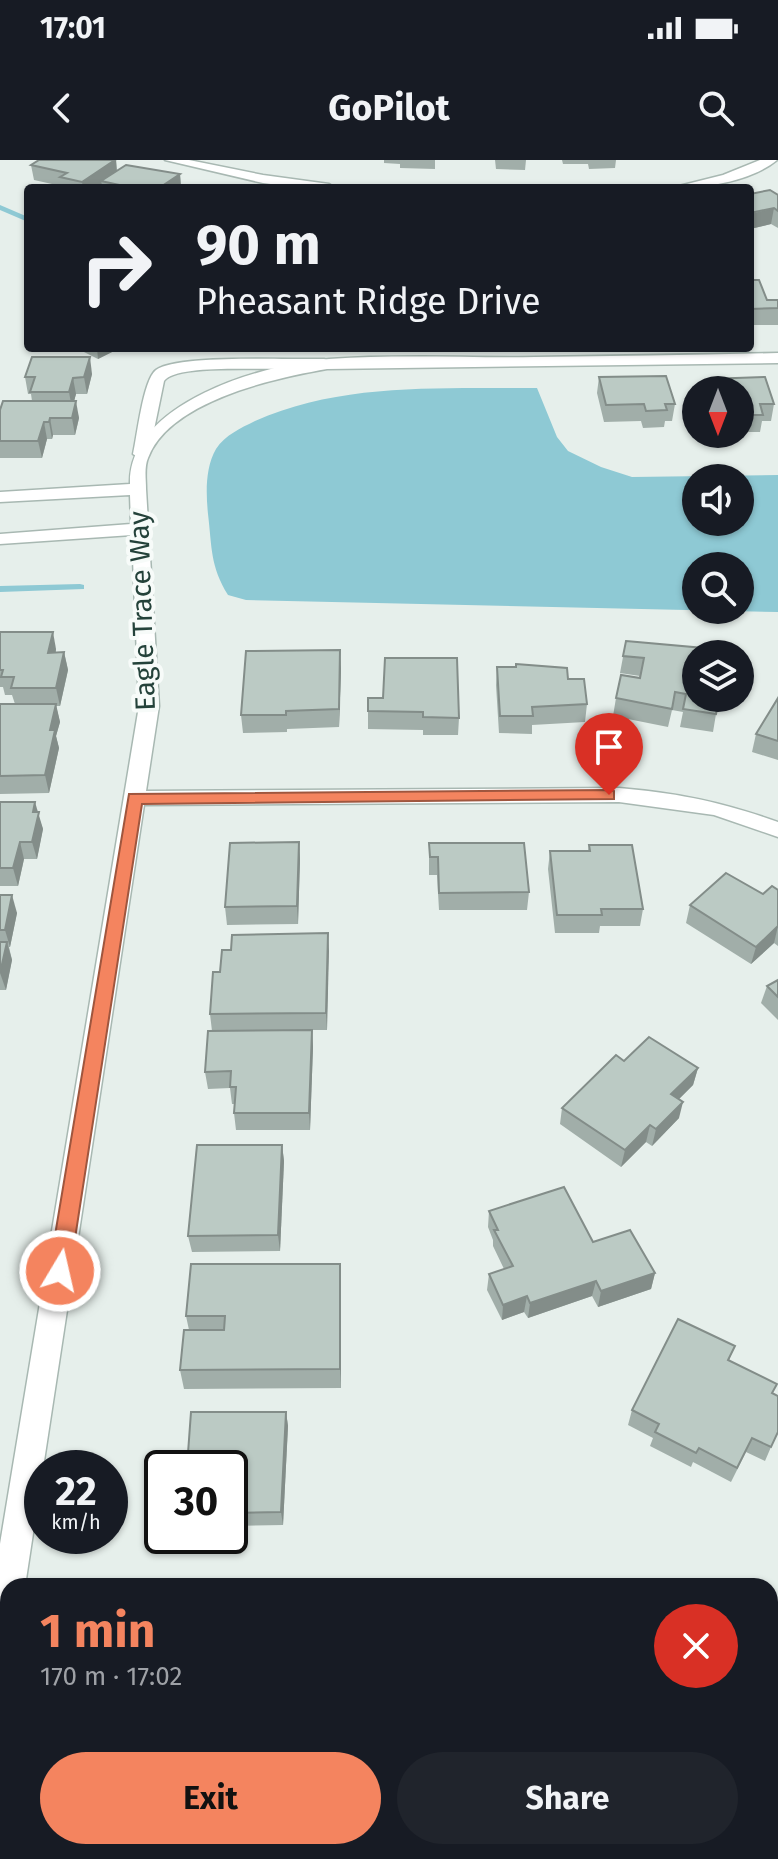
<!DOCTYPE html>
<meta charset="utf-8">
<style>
:root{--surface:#171b24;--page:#20242c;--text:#f1f3f6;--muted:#9ea1a6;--accent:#f4845f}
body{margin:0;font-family:"Fira Sans",sans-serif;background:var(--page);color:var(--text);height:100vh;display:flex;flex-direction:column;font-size:30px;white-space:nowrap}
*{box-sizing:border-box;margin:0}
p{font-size:26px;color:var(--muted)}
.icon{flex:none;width:44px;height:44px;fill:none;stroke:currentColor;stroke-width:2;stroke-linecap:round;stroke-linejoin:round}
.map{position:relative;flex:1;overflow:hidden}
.sheet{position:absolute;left:0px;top:1418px;width:778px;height:282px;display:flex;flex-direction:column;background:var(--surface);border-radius:24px 24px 0 0;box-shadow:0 2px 6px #0004}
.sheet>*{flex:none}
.guide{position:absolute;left:24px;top:24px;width:730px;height:168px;border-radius:8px;box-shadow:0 2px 6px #0004;background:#171b24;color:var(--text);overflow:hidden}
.needle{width:52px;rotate:180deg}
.buttons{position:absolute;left:682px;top:216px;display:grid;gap:16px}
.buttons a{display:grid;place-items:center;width:72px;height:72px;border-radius:50%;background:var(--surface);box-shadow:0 2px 6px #0004;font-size:40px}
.speed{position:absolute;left:24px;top:1290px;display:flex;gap:16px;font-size:40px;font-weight:700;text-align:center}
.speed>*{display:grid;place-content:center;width:104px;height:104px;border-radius:50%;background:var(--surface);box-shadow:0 2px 6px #0004;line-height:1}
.speed small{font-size:20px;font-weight:400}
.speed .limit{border:4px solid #111;border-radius:12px;background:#fff;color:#111}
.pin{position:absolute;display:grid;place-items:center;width:68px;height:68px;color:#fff;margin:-82px -34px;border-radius:50% 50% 50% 0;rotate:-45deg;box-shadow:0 0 8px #0007}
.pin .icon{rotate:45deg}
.me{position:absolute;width:88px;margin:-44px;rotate:9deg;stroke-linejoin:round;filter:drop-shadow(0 0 6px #0008)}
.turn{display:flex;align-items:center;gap:28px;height:168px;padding:0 40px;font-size:36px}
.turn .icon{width:104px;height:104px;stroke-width:2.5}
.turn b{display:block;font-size:56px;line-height:68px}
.round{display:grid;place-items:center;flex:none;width:84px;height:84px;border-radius:42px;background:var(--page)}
.head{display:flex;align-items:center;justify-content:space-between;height:136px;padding:0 40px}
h1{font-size:48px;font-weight:700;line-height:60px;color:var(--accent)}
.action{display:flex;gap:16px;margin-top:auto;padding:16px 40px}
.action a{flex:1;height:92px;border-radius:48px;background:var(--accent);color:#111;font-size:32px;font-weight:700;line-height:92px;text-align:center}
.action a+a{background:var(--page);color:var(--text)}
.status{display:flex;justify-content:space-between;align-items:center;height:56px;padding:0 40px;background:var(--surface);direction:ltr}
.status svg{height:22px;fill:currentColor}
header{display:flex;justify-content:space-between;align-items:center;height:104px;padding:0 40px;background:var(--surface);font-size:36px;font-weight:700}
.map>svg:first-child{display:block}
.water{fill:#8ec9d4;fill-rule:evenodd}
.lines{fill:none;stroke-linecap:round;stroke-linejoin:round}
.stream{fill:#8ec9d4;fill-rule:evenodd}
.lane-casing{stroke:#a8b8b2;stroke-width:3}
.street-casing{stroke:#a8b8b2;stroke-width:3}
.lane{fill:#fff;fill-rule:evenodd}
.street{fill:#fff;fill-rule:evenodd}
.wall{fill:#a1aea9}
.shaded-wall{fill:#838d89}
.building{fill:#bbcac4;stroke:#838d89;stroke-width:2}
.route{fill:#f4845f;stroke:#9f563e;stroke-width:2}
.labels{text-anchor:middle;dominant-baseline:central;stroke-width:8;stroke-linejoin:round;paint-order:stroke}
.street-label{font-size:28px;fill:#24423a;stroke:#f7fbf9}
</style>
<div class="status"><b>17:01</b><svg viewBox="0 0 49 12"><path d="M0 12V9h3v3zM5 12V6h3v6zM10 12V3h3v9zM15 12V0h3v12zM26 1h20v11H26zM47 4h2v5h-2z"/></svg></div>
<header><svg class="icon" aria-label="back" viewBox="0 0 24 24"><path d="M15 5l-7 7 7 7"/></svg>GoPilot<svg class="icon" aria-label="search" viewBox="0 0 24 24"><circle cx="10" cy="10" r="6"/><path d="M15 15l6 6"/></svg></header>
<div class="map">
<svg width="778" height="1699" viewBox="0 0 778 1699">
<rect width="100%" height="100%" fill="#e6efeb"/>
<!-- water -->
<path class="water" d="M 537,228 L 557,277 L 568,291 L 601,307 L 632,317 L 778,315 L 778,452 L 246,440 L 228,435 C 210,406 212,387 208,354 C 206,334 205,308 216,289 C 225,275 241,268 255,261 C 343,222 442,229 537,228 ZM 696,318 L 740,318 L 740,362 L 696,362 ZM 696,406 L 740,406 L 740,450 L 696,450 Z"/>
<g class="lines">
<!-- stream -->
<g class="stream">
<path d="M 0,45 L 28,57 L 28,62 L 0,50 Z"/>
<path d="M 80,424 L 84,425 L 84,429 L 0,432 L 0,426 Z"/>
</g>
<defs>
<path id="lane" d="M 324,199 L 329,201 L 329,207 C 298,214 179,200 164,221 L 149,294 L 141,299 L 133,294 C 137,277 143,220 156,210 C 178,194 292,200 324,199 Z"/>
<g id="street">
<path d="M 165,0 L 189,0 L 263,15 L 329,24 L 335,28 L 301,28 L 263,23 Z"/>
<path d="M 760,0 L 777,0 C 750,22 705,28 671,28 L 723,15 Z"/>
<path d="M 778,193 L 778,203 L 327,209 C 275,218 169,241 148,298 C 144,307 146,319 146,329 L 159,546 L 146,631 L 619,628 C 678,633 722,642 778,662 L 778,677 L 714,655 L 619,642 L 144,645 L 25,1426 L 8,1426 L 8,1498 L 0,1501 L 0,1384 L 139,546 L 132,375 L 0,384 L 0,374 L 131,364 L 130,335 L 0,342 L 0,332 L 130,324 C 128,243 263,204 329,199 C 397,194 467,198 535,197 C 616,196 697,195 778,193 Z"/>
<path d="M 0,1588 L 8,1591 L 8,1666 L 0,1663 Z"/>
<path d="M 8,1679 L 8,1692 L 38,1692 L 40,1699 L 4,1699 L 2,1692 Z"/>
</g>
</defs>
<!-- lane casing -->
<use href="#lane" class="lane-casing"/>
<!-- street casing -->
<use href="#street" class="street-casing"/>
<!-- lane -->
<use href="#lane" class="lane"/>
<!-- street -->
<use href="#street" class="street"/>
</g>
<!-- wall -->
<g class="wall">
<path d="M 116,0 L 117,11 L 180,14 L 181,28 L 102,28 L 102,25 L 97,28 L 62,28 L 61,26 L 34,20 L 31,5 Z"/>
<path d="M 384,0 L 435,0 L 435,9 L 400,8 L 400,4 L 384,3 Z"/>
<path d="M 495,0 L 526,0 L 525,10 L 496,9 Z"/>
<path d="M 562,0 L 616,0 L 615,8 L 589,9 L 588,4 L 563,4 Z"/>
<path d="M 750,34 L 778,35 L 778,68 L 771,64 L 750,69 Z"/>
<path d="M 750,120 L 767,140 L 778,140 L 778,165 L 750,165 Z"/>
<path d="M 76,188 L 120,188 L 98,199 Z"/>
<path d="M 92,214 L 87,234 L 76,234 L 74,241 L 79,258 L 75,275 L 53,275 L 52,279 L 47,279 L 42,298 L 0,298 L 0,250 L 32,241 L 31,234 L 28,234 L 25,217 Z"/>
<path d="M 599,217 L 675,244 L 672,261 L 665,261 L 664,267 L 643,268 L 641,261 L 604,262 L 597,233 Z"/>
<path d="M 765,217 L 774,244 L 771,261 L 762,261 L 760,272 L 742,272 L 740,266 L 740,230 L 706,230 L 708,219 Z"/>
<path d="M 0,472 L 56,489 L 56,492 L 64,492 L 68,510 L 60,546 L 56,546 L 60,562 L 56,576 L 59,588 L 49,633 L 0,634 L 0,544 L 15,544 L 12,535 L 5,535 L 3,527 L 0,527 Z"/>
<path d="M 626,481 L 716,554 L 713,572 L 680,567 L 683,552 L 672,550 L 668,567 L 613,556 L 616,538 L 640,516 L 620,513 Z"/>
<path d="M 497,507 L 568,519 L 587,544 L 585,562 L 532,565 L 532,574 L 499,573 L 496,525 Z"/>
<path d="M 341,508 L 339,567 L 287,569 L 287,572 L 243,573 L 241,555 Z"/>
<path d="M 368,538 L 383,538 L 459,558 L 458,575 L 423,575 L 423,570 L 368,569 Z"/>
<path d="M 778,538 L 778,600 L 752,592 L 756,574 Z"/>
<path d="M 0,642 L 37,652 L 43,669 L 37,699 L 24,699 L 18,726 L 0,726 Z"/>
<path d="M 299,682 L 300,699 L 298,764 L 227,765 L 225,747 Z"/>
<path d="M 429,683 L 529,732 L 527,750 L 439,750 L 437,715 L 429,715 Z"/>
<path d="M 589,685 L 643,749 L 640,766 L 600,766 L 599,773 L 555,773 L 548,709 L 550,691 L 588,691 Z"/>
<path d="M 778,730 L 778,786 L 774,783 L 751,804 L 686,763 L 690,745 L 763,734 Z"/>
<path d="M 0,735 L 17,753 L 10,787 L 9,787 L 12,800 L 6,830 L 0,830 Z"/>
<path d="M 328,773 L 327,870 L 300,870 L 312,870 L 313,887 L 310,970 L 236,970 L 234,953 L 234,944 L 232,944 L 230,928 L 208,929 L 205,912 L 212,871 L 210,854 L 220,812 L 231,790 Z"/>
<path d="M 778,820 L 778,860 L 761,843 L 767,826 Z"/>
<path d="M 624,901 L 698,908 L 693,925 L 679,939 L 679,958 L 652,986 L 646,982 L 621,1007 L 560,964 L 562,948 Z"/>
<path d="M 282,985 L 284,1001 L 280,1091 L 192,1092 L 188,1076 Z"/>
<path d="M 489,1051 L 593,1082 L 655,1113 L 651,1129 L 598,1147 L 592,1136 L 528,1158 L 524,1152 L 502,1160 L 487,1130 L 489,1114 L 504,1109 L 493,1086 L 493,1080 L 488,1067 Z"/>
<path d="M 340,1104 L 341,1228 L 184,1229 L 180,1210 L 189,1170 L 186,1156 Z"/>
<path d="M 735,1186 L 729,1200 L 772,1233 L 771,1287 L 765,1301 L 746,1292 L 731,1322 L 693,1302 L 691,1307 L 650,1286 L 653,1278 L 628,1265 L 632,1250 Z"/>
<path d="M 286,1252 L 288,1266 L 283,1365 L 230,1366 L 230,1308 L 187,1307 Z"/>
<path d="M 162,1339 L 162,1376 L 221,1376 L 220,1383 L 163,1383 L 159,1370 Z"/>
<path d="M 598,1692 L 752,1692 L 753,1699 L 599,1699 Z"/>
</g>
<!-- shaded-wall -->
<g class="shaded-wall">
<path d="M 116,0 L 117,15 L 101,21 L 102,25 L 97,28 L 83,28 L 82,22 Z"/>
<path d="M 180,14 L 181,28 L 159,28 Z"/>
<path d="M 774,48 L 771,64 L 750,69 L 751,54 Z"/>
<path d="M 97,188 L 120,188 L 98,199 Z"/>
<path d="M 90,197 L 92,214 L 87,234 L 84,217 Z"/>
<path d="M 73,218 L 76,234 L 72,249 L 69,232 Z"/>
<path d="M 76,241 L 79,258 L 75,275 L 72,258 Z"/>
<path d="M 50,258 L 53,275 L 52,279 L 49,262 Z"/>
<path d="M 44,262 L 47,279 L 42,298 L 38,281 Z"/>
<path d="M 53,472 L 56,489 L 52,510 L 48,493 Z"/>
<path d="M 340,490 L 341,508 L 339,567 L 339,549 Z"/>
<path d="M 64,492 L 68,510 L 60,546 L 56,528 Z"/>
<path d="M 56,544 L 60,562 L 56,576 L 59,588 L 49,633 L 45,615 L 50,570 Z"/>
<path d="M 35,642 L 43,669 L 37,699 L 32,682 L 33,652 Z"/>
<path d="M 20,682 L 24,699 L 18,726 L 13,708 Z"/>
<path d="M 299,682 L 300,699 L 298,764 L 297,746 Z"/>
<path d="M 12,735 L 17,753 L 10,787 L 5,770 Z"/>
<path d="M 778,766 L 774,783 L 751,804 L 756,787 Z"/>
<path d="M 328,773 L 329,791 L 327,870 L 326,853 Z"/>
<path d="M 7,782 L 12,800 L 6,830 L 0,813 Z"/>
<path d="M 312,870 L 313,887 L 310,970 L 309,953 Z"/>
<path d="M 698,908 L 693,925 L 667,951 L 671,934 Z"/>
<path d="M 683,942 L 679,958 L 652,986 L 656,969 Z"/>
<path d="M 650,965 L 646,982 L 621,1007 L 625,990 Z"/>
<path d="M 282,985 L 284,1001 L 280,1091 L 278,1075 Z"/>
<path d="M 340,1104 L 341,1125 L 341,1228 L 340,1209 Z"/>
<path d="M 655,1113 L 651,1129 L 598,1147 L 601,1131 Z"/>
<path d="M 596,1121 L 592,1136 L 528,1158 L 530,1143 Z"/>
<path d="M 527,1136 L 524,1152 L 502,1160 L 503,1145 Z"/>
<path d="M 286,1252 L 288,1266 L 283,1365 L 281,1352 Z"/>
</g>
<!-- building -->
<g class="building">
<path d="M 39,0 L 115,0 L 82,22 L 60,17 L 67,13 L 31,5 Z"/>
<path d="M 126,5 L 180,14 L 159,28 L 133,28 L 101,21 Z"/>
<path d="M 227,25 L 245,28 L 223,28 Z"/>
<path d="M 770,30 L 778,35 L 778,51 L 774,48 L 750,53 L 750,34 Z"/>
<path d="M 750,120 L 759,120 L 767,140 L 778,140 L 778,148 L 750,149 Z"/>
<path d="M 32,197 L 90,197 L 84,217 L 73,218 L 69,232 L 30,232 L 35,217 L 25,217 Z"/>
<path d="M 666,216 L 675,244 L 665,244 L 667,250 L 646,251 L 644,244 L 606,245 L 599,217 Z"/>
<path d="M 765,217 L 774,244 L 760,244 L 763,255 L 745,255 L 742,244 L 740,244 L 740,230 L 711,230 L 708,219 Z"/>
<path d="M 3,241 L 76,241 L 72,258 L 50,258 L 49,262 L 44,262 L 38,281 L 0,281 L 0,250 Z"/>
<path d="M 0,472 L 53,472 L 48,493 L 64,492 L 56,528 L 11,528 L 14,517 L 1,517 L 3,510 L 0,510 Z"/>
<path d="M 626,481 L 726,490 L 725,494 L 696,494 L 696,538 L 719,538 L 716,554 L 683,549 L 686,534 L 675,532 L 672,549 L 616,538 L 621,515 L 640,518 L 644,498 L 623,496 Z"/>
<path d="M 340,490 L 339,549 L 286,551 L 286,555 L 241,555 L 246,491 Z"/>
<path d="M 385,498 L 457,498 L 459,558 L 423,557 L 423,552 L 368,551 L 368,538 L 383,538 Z"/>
<path d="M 516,504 L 567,508 L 568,519 L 584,519 L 587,544 L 532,547 L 533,556 L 500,556 L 497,507 L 516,507 Z"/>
<path d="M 778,538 L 778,581 L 756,574 Z"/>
<path d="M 0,544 L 56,544 L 50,570 L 55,570 L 45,615 L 0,616 Z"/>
<path d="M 0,642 L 35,642 L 33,652 L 39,652 L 32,682 L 20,682 L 13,708 L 0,708 Z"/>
<path d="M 299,682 L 297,746 L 225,747 L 230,683 Z"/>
<path d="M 429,683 L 524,683 L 529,732 L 439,733 L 438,697 L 430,697 Z"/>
<path d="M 589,685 L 632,685 L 643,749 L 601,749 L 602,755 L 557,755 L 550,691 L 590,691 Z"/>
<path d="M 726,713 L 763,734 L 772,726 L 778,730 L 778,766 L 756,787 L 690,745 Z"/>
<path d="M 0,735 L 12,735 L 5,770 L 0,770 Z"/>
<path d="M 328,773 L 326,853 L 210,854 L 213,812 L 220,812 L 222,790 L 231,790 L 232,775 Z"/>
<path d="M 0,782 L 7,782 L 0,813 Z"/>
<path d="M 778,820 L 778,837 L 767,826 Z"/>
<path d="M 312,870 L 309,953 L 234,953 L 236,927 L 230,927 L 231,911 L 205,912 L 208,871 Z"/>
<path d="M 649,877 L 698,908 L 671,934 L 683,942 L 656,969 L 650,965 L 625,990 L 562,948 L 616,895 L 624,901 Z"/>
<path d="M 197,985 L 282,985 L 278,1075 L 188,1076 Z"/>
<path d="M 564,1027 L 593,1082 L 630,1070 L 655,1113 L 601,1131 L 596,1121 L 530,1143 L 527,1136 L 503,1145 L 489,1114 L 513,1106 L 494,1070 L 498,1070 L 489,1051 Z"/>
<path d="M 191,1104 L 340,1104 L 340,1209 L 180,1210 L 184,1170 L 224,1170 L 225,1156 L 186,1156 Z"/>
<path d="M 678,1159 L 735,1186 L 728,1200 L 777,1224 L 772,1233 L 778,1236 L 778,1272 L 771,1287 L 752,1278 L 737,1308 L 699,1288 L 696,1293 L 655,1272 L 659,1264 L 632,1250 Z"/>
<path d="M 191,1252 L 286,1252 L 281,1352 L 230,1353 L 230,1308 L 165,1308 L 187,1307 Z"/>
<path d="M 162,1339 L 162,1370 L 159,1370 Z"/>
<rect x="405" y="1692" width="160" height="7"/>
<path d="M 605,1692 L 752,1692 L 753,1699 L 606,1699 Z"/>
</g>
<!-- route -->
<path class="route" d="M 609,630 L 614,631 L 614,639 L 142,644 L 70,1111 L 67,1117 L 60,1120 L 52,1117 L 49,1111 L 129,634 Z"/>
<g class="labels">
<!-- street labels -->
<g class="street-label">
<text transform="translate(142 451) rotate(-92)">Eagle Trace Way</text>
</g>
</g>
</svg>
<div class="buttons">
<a><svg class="needle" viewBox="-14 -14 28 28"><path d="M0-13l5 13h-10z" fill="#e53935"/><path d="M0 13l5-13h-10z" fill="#9ea1a6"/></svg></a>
<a><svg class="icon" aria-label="sound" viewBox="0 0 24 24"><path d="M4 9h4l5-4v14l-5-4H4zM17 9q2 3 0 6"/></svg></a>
<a><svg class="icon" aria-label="search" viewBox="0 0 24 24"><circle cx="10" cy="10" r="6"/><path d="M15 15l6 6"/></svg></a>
<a><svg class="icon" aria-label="layers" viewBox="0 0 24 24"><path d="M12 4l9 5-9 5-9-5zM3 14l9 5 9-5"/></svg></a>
</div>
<div class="speed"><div>22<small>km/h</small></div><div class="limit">30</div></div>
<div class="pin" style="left:609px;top:635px;background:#d93025"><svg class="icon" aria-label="arrive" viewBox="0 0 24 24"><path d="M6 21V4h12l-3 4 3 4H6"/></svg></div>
<svg class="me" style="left:60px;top:1111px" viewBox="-20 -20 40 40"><circle r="17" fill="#f4845f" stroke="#fff" stroke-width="3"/><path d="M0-11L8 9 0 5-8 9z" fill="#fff"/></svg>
<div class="guide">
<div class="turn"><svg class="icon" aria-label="right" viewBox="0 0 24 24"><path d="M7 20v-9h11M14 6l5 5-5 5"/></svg><div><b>90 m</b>Pheasant Ridge Drive</div></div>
</div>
<section class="sheet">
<div class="head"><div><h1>1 min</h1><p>170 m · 17:02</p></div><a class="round" style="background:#d93025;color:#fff"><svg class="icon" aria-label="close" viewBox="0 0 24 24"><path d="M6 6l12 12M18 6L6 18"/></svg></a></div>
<div class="action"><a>Exit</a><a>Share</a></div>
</section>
</div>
